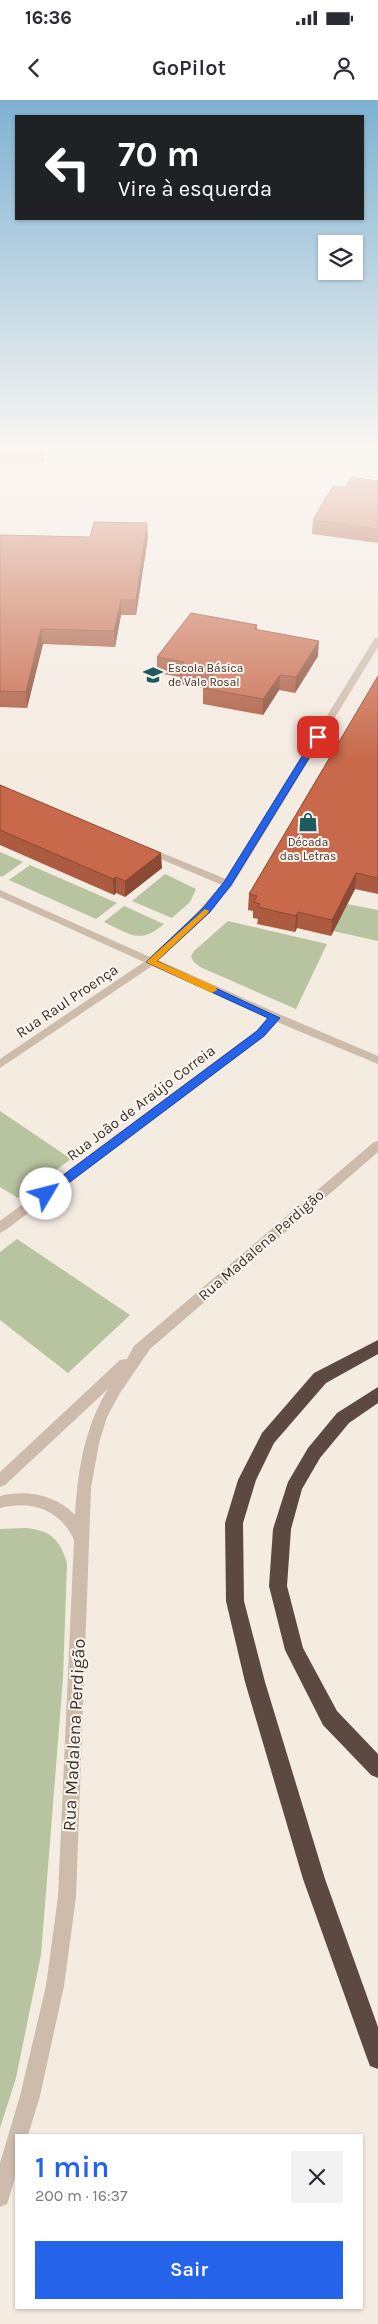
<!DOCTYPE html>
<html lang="pt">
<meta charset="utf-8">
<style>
:root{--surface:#fff;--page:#f2f2f3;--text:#2b2b33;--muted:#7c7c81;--accent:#2563eb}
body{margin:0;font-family:Karla,sans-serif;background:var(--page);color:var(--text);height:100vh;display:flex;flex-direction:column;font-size:19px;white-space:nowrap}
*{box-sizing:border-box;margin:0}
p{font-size:16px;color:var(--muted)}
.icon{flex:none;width:28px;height:28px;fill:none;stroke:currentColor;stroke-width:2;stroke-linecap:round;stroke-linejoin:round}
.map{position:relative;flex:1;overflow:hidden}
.sheet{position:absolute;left:15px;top:2034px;width:348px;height:175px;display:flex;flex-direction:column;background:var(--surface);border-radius:0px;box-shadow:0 1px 4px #0004}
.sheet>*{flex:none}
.guide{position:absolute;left:15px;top:15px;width:349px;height:105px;border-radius:0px;box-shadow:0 1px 4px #0004;background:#202124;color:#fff;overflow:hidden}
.tools{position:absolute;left:318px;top:135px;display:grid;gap:10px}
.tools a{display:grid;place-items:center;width:45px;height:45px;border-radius:0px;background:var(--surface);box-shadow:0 1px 4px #0004;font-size:25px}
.pin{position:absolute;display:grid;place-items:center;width:42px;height:42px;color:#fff;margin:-21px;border-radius:10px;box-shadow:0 2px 8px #0006}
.me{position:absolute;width:55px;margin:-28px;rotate:53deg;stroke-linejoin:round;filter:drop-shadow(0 0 4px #0008)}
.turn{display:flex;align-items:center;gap:18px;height:105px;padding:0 20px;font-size:22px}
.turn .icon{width:65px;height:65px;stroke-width:2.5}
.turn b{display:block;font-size:35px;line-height:42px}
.round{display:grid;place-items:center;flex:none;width:52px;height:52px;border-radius:0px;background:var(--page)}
.overview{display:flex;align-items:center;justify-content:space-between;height:85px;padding:0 20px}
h1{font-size:30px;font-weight:600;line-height:38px;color:var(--accent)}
.button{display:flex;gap:10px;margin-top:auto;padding:10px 20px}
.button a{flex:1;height:58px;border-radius:0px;background:var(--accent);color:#fff;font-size:20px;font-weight:600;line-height:58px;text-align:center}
.status{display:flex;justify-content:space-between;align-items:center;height:35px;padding:0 25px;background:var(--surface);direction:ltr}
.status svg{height:14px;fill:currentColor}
header{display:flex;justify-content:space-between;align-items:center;height:65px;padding:0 20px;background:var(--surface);font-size:22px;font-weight:600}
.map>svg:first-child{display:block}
.green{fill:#b8c4a0}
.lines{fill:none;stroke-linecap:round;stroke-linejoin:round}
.minor{fill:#cdbbac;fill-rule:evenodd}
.highway{fill:#5c4a42;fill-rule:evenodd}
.wall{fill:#ac5a40}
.shaded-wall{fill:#8c4a34}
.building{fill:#c8694b;stroke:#8c4a34}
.route{fill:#2563eb;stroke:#184099}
.slow{fill:#f59e0b}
.labels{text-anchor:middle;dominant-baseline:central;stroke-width:4;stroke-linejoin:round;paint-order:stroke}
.far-poi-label{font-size:12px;fill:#3b302b;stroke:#fbf5ee;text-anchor:start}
.street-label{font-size:15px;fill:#3b302b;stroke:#fbf5ee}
.near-street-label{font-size:18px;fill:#3b302b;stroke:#fbf5ee}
</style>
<div class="status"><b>16:36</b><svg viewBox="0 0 49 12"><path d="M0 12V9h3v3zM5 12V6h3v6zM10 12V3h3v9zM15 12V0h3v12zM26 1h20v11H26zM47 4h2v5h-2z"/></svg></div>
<header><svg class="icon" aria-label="back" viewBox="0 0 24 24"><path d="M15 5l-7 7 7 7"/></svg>GoPilot<svg class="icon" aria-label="person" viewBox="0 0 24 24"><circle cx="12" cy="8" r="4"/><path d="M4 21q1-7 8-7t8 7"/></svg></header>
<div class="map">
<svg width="378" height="2224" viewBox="0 0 378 2224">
<rect width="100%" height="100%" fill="#f4ebe1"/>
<!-- green -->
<g class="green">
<path d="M 0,752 L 23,762 L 2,777 L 0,776 Z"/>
<path d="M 30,765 L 117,803 L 96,819 L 9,780 Z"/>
<path d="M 165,774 L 196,789 L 190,802 L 172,818 L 132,801 Z"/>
<path d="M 347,804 L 378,810 L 378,841 L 333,831 Z"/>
<path d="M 124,806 L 164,824 C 139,845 130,834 104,822 Z"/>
<path d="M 228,821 L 327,844 L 296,909 L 200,867 L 193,861 L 191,856 L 194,851 Z"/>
<path d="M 0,1011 L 71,1059 L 18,1098 L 0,1087 Z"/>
<path d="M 17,1139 L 130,1215 L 68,1273 L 0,1220 L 0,1152 Z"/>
<path d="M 26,1428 C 52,1431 59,1439 67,1463 L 63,1578 L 41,1855 L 16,1978 L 0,2028 L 0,1429 Z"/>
</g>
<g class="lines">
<!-- minor -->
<g class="minor">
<path d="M 375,538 L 378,538 L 378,547 L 232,786 L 198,823 L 158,860 L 279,914 L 378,956 L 378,964 L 277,922 L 264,937 L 4,1131 L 0,1133 L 0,1121 L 256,931 L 268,918 L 152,866 L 0,968 L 0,959 L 144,862 L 0,797 L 0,790 L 150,857 L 191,819 L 222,785 L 144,752 L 144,748 L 150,748 L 226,779 Z"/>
<path d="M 378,1041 L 378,1052 L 150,1249 L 120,1293 L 107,1317 L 99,1343 L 91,1388 L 76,1797 L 64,1886 L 40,1996 L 28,2035 L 16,2035 L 16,2075 L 7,2104 L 0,2107 L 0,2063 L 20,1996 L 46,1886 L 58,1797 L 74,1440 C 61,1410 31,1400 0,1408 L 0,1396 C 26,1389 57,1395 75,1415 C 78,1370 84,1328 108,1289 L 5,1385 L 0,1387 L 0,1372 L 120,1260 L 127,1259 L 134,1246 L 374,1042 Z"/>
</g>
<!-- highway -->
<g class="highway">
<path d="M 378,1240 L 378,1254 L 326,1283 L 274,1343 L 256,1380 L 243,1423 L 244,1501 L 265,1582 L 325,1779 L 378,1927 L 378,1969 L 370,1966 L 367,1958 L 303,1779 L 245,1582 L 226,1501 L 225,1423 L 238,1380 L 262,1333 L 314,1273 Z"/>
<path d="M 378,1287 L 378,1303 L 349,1323 L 320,1358 L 302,1389 L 291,1429 L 287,1486 L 303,1548 L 337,1611 L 378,1654 L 378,1678 L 371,1675 L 323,1625 L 285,1550 L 269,1486 L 273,1429 L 288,1382 L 308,1348 L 337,1313 Z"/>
</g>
</g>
<!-- wall -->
<g class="wall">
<path d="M 0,349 L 46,349 L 43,363 L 0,363 Z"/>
<path d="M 378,381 L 378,443 L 312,434 L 313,420 L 346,387 Z"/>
<path d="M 0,435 L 90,437 L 148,437 L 136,515 L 121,515 L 115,547 L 43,544 L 27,608 L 0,607 Z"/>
<path d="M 257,525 L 257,530 L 318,556 L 295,593 L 279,590 L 263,615 L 203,604 L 203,588 L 180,584 L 180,577 L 157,573 L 157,557 Z"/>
<path d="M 378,576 L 378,794 L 355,789 L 331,836 L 297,828 L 295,832 L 257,824 L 258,819 L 253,818 L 253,811 L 248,810 L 249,794 Z"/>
<path d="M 0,685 L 162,768 L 125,797 L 116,793 L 114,795 L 0,745 Z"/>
</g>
<!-- shaded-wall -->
<g class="shaded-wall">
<path d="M 43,349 L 46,349 L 43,363 L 42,353 Z"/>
<path d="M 147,423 L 148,437 L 136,515 L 136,500 Z"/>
<path d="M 121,500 L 121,515 L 115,547 L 114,531 Z"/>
<path d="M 41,529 L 43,544 L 27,608 L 26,592 Z"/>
<path d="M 319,541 L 318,556 L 295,593 L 296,577 Z"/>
<path d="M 280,575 L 279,590 L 263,615 L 263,599 Z"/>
<path d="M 161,753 L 162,768 L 125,797 L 125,781 Z"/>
<path d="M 356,773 L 355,789 L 331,836 L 332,820 Z"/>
<path d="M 116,777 L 116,793 L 114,795 L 113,779 Z"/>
<path d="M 298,812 L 297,828 L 295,832 L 296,816 Z"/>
</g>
<!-- building -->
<g class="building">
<path d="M 0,349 L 43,349 L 42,353 L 0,352 Z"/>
<path d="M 351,377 L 378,381 L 378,429 L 313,420 L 333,386 L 346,387 Z"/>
<path d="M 94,422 L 147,423 L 136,500 L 121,500 L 114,531 L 41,529 L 26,592 L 0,591 L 0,435 L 90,437 Z"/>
<path d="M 191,513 L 257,525 L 254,529 L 319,541 L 296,577 L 280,575 L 263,599 L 203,588 L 213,574 L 180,568 L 184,562 L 157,557 Z"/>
<path d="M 378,576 L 378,778 L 356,773 L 332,820 L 298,812 L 296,816 L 258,807 L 260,804 L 254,802 L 257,796 L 249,794 Z"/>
<path d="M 0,685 L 161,753 L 125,781 L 116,777 L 113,779 L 0,730 Z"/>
</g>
<!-- sky -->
<linearGradient id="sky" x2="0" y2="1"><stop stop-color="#7eb2d2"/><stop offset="0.53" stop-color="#faf6f2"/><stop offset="1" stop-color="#faf6f2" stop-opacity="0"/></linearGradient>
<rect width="378" height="661" fill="url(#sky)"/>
<!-- route -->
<path class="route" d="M 318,635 L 322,637 L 231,785 L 210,812 L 157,861 L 280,918 L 264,936 L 50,1097 L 42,1097 L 40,1094 L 42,1091 L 257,931 L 268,918 L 146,862 L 203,808 L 224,782 L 314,637 Z"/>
<!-- slow -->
<path class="slow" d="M 205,809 L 209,811 L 208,813 L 157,861 L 216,887 L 217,890 L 212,893 L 146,862 Z"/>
<!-- icons -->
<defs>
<symbol id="school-bare" viewBox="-9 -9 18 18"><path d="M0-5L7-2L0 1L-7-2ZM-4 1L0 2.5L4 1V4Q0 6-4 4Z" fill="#1f5a5e" stroke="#fbf5ee" stroke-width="2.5" paint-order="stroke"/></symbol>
<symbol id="shop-bare" viewBox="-9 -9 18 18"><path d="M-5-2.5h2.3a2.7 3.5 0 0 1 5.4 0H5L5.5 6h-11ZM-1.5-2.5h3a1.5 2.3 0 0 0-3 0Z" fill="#1f5a5e" stroke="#fbf5ee" stroke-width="2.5" paint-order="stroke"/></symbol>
</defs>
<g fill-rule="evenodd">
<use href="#school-bare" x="139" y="561" width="28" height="28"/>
<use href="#shop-bare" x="294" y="708" width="28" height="28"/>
</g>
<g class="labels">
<!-- far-poi labels -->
<g class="far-poi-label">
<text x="168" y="568">Escola Básica<tspan x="168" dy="14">de Vale Rosal</tspan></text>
<text x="308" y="742" text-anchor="middle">Década<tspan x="308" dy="14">das Letras</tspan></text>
</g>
<!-- street labels -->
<g class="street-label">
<text transform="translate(67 901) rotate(-34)">Rua Raul Proença</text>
<text transform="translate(141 1003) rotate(-37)">Rua João de Araújo Correia</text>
<text transform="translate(261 1145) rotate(-41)">Rua Madalena Perdigão</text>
</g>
<!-- near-street labels -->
<g class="near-street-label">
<text transform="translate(74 1635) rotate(-87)">Rua Madalena Perdigão</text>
</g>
</g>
</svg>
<div class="tools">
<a><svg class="icon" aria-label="layers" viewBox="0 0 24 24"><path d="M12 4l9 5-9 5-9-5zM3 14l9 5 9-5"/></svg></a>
</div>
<div class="pin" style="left:318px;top:637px;background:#d93025"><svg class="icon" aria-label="arrive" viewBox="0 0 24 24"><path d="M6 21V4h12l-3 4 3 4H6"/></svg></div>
<svg class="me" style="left:46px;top:1094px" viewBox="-20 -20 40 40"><circle r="19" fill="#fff"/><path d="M0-13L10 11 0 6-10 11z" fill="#2563eb"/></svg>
<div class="guide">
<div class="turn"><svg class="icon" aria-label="left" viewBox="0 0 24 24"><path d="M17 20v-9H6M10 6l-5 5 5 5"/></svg><div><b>70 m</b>Vire à esquerda</div></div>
</div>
<section class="sheet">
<div class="overview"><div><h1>1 min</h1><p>200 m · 16:37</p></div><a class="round"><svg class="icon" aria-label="close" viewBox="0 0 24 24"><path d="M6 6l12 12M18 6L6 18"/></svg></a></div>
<div class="button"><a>Sair</a></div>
</section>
</div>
